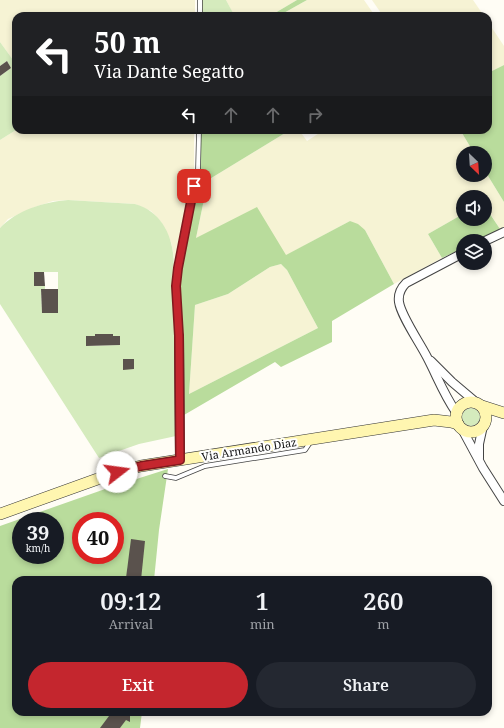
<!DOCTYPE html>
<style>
:root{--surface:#171b24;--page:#242831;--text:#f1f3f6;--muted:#9ea1a6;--accent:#c4262e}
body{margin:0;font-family:"Noto Serif",serif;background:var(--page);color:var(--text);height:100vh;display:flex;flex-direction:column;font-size:15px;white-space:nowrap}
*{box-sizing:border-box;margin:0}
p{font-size:13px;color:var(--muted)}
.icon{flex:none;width:22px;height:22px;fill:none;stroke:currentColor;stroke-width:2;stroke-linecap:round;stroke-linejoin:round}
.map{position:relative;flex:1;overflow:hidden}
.drawer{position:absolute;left:12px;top:576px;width:480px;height:140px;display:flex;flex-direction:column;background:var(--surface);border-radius:12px;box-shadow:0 2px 6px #0003}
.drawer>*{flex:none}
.guide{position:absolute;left:12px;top:12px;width:480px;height:122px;border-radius:12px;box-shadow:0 2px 6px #0003;background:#202124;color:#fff;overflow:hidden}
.needle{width:26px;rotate:155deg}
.buttons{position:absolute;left:456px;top:146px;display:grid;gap:8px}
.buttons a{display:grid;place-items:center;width:36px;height:36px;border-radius:50%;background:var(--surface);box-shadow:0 2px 6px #0003;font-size:20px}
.speed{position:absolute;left:12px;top:512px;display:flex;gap:8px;font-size:20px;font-weight:700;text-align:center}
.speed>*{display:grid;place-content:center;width:52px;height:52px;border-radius:50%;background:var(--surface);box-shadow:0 2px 6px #0003;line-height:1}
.speed small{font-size:10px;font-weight:400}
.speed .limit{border:6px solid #d22;background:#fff;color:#111}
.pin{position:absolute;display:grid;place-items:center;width:34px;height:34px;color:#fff;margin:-17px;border-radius:8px;box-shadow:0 2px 6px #0006}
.me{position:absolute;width:44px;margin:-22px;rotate:75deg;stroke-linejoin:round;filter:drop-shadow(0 0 3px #0008)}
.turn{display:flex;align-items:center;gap:14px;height:84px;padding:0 16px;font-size:18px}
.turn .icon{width:52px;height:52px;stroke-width:2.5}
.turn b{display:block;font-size:28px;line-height:34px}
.lanes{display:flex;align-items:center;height:38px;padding:0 16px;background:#0003;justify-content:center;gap:20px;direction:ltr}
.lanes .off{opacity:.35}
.eta{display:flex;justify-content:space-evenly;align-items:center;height:68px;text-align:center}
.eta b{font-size:24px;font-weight:600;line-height:28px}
.button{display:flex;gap:8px;margin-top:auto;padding:8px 16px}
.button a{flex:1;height:46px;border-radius:24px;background:var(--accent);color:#fff;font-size:16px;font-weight:600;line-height:46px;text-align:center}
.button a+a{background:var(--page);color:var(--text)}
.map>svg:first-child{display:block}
.farmland{fill:#f6f3d4}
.green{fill:#d5ebbd;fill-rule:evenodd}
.forest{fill:#b9dc9c;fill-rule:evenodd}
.building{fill:#5a524d}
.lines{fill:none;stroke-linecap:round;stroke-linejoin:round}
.lane-casing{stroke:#444;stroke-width:5.5}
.street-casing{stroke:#444;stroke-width:10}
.secondary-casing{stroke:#333;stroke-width:12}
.lane{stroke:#fff;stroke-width:4}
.street{stroke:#fff;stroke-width:8}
.secondary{stroke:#fff6b0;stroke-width:11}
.route-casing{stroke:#7f191e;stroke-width:10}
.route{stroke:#c4262e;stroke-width:7}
.labels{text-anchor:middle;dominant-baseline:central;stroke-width:4;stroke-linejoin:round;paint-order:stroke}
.street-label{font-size:11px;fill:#111;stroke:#fff}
</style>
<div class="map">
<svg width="504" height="728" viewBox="0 0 504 728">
<rect width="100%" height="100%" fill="#fffdf5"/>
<!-- farmland -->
<g class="farmland">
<path d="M 0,0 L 195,0 L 195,16 L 16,16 L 16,64 L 0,42 Z"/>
<path d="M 226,0 L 297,0 L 270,16 L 234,16 Z"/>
<path d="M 307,0 L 364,0 L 375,16 L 283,16 L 282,14 Z"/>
<path d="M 372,0 L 473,0 L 484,16 L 458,16 L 454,14 L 442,14 L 439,16 L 383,16 Z"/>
<path d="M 488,22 L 504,46 L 504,65 L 488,73 Z"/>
<path d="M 16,130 L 194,130 L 194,169 L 175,262 L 171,242 L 161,222 L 151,211 L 135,204 L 68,200 L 53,201 L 35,207 L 8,219 L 0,228 L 0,140 Z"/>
<path d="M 290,130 L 299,130 L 307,141 L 324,130 L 446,130 L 450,134 L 455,134 L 462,133 L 474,153 L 463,153 L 463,175 L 485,175 L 485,171 L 504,202 L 504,227 L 500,229 L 491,215 L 485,209 L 485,197 L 463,197 L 463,214 L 428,234 L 442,258 L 394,284 L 365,230 L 350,221 L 285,256 L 196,238 L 208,180 Z"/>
<path d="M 281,264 L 287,270 L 318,328 L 189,394 L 195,305 L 228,294 L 270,267 Z"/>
</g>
<!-- green -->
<g class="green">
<path d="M 200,0 L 226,0 L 233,13 L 225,16 L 200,16 Z"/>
<path d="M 0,42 L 16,64 L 16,130 L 0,140 L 0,76 L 11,68 L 7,61 L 0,66 Z"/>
<path d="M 68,200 L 135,204 C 167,213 177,247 173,277 L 176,436 L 139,444 L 99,458 L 0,304 L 0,228 C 17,210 44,202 68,200 ZM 34,272 L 58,272 L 58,313 L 42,313 L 41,289 L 45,289 L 45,286 L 34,286 ZM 95,334 L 112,334 L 113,336 L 120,336 L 120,345 L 86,346 L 95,336 Z"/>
<circle cx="471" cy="417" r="9"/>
</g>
<!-- forest -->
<g class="forest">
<path d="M 297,0 L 307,0 L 282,14 L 283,16 L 270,16 Z"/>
<path d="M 504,65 L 504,202 L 485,171 L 485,153 L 474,153 L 462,133 C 455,134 451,135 446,130 L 488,130 L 488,73 Z"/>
<path d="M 201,130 L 290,130 L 208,180 L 196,238 L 257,207 L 286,255 L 350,221 L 358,224 L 365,230 L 394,284 L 332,321 L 332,342 L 281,367 L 275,362 L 184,415 L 178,286 L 184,247 L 200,169 ZM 281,264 L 287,270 L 318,328 L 189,394 L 195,305 L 228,294 L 270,267 Z"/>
<path d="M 485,209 L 490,214 L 500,229 L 476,241 L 463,241 L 463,248 L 442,258 L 428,234 L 463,214 L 463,219 L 485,219 Z"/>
<path d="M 168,469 L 159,530 L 154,580 L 16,580 L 16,712 L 142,712 L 140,728 L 0,728 L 0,526 L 108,488 ZM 21,521 L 55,521 L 55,555 L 21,555 ZM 81,521 L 115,521 L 115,555 L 81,555 Z"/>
</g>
<!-- building -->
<g class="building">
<path d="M 7,61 L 11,68 L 0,76 L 0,66 Z"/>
<path d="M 34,272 L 44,272 L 45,286 L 34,286 Z"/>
<path d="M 41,289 L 58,289 L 58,313 L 42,313 Z"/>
<path d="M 95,334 L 113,334 L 113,336 L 120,336 L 120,345 L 86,346 L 86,336 L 95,336 Z"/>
<path d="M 123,359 L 134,359 L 134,369 L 123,370 Z"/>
<path d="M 131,539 L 145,541 L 141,580 L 126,578 Z"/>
<path d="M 112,712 L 132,712 L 130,714 L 130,722 L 126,720 L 120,728 L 100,728 Z"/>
</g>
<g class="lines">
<defs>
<g id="lane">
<path d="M 200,16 L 200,0"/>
<path d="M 179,336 L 176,286 L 178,268 L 198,171 L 199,130"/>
<path d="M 165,476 L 176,478 L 205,466 L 305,450 L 311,441"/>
</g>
<g id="street">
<path d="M 485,241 L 504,232"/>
<path d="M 179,336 L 180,460"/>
<path d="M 431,361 L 452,382 L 478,404"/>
<path d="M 456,412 C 444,395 437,376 427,357 C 420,343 401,316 399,302 C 398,295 401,288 406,283 L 463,253"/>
<path d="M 462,429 L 483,468 L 504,501"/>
<path d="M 479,458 L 479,444 L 483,426"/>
</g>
<g id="secondary">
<circle cx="471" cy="417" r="15"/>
<path d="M 482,406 L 504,413"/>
<path d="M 0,514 L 117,472 L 141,466 L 434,420 L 451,422 L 458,424"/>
</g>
</defs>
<!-- lane casing -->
<use href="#lane" class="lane-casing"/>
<!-- street casing -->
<use href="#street" class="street-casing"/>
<!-- secondary casing -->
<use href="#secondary" class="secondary-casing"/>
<!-- lane -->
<use href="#lane" class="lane"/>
<!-- street -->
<use href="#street" class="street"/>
<!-- secondary -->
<use href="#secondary" class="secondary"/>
</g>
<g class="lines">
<defs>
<path id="route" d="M 117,472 L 141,466 L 180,460 L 179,336 L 176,286 L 178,268 L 194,186"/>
</defs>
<!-- route casing -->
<use href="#route" class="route-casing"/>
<!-- route -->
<use href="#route" class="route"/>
</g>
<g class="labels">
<!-- street labels -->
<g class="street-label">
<text transform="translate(249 449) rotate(-9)">Via Armando Diaz</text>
</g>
</g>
</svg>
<div class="buttons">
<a><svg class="needle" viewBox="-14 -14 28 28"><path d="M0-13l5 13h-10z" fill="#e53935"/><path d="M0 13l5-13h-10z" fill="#9ea1a6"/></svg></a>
<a><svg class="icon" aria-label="sound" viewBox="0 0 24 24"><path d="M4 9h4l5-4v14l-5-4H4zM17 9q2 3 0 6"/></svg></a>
<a><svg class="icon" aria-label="layers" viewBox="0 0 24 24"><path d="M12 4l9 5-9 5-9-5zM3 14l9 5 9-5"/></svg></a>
</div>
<div class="speed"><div>39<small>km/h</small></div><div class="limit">40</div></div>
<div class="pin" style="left:194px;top:186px;background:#d93025"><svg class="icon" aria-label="arrive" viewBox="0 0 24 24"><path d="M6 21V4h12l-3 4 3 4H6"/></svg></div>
<svg class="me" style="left:117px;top:472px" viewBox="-20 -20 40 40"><circle r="19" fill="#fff"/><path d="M0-13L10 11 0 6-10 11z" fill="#c4262e"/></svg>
<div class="guide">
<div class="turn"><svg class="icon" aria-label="left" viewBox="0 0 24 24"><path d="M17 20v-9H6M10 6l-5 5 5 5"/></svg><div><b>50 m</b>Via Dante Segatto</div></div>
<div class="lanes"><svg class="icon" aria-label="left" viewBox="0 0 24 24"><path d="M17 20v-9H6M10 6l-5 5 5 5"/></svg><svg class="icon off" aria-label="ahead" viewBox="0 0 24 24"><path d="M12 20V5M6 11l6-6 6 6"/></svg><svg class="icon off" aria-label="ahead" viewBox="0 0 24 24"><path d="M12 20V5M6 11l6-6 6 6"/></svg><svg class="icon off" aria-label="right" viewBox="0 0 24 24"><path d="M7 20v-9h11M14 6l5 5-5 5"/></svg></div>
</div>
<section class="drawer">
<div class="eta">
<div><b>09:12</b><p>Arrival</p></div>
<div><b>1</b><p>min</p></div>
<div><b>260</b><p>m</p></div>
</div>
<div class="button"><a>Exit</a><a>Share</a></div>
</section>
</div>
